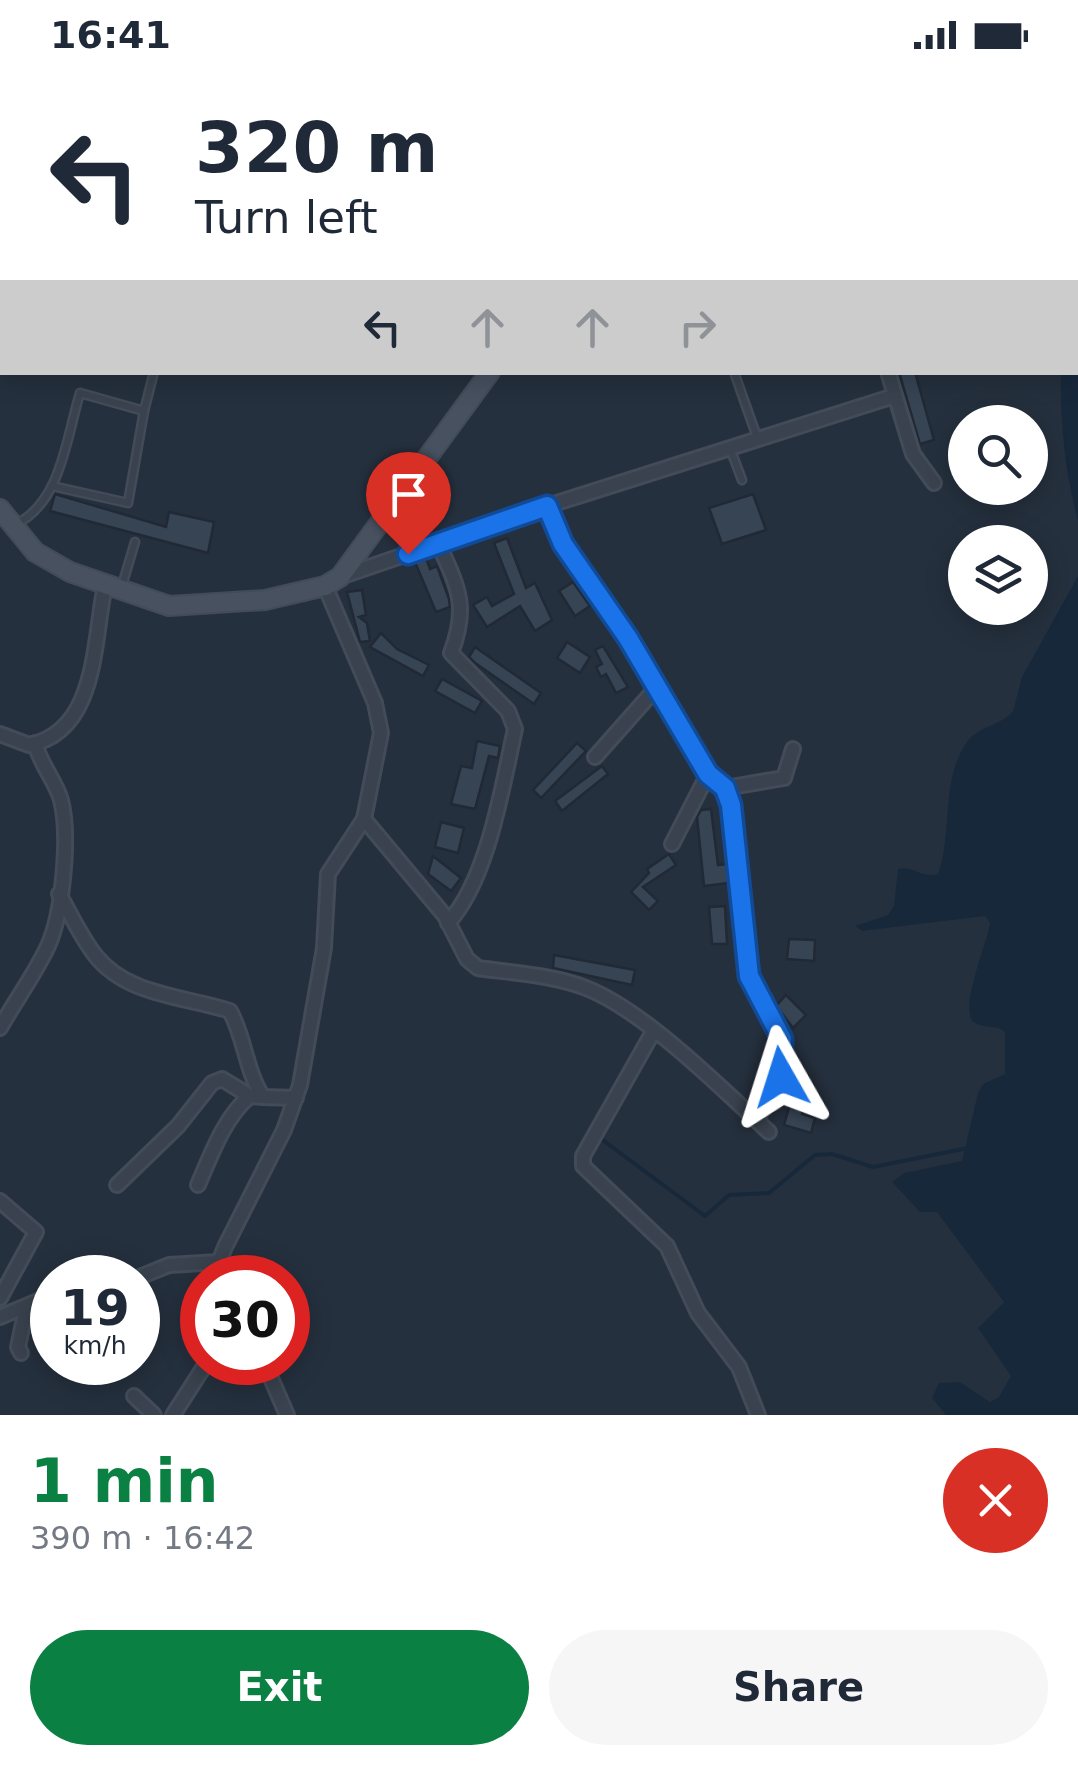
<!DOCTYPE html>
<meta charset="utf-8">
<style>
:root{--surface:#fff;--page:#f6f6f7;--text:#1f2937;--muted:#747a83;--accent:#0b8043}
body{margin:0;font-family:"DejaVu Sans",sans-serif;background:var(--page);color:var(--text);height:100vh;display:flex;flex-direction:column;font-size:38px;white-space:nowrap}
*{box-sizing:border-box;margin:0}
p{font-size:32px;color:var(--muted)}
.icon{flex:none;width:55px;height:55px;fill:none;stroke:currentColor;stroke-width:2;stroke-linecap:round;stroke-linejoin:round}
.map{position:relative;height:1345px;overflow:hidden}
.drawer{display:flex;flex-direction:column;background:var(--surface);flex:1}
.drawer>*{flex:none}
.guide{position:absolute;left:0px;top:0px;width:1080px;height:305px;box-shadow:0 5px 25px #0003;background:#fff;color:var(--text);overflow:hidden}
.fabs{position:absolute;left:948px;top:335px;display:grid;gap:20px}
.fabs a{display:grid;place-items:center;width:100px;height:100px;border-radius:50%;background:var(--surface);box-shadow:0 5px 25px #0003;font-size:50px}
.speed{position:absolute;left:30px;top:1185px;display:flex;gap:20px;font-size:50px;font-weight:700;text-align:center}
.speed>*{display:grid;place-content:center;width:130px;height:130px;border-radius:50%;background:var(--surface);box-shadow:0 5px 25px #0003;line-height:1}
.speed small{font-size:25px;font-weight:400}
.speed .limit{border:15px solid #d22;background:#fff;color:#111}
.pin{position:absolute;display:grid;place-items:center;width:85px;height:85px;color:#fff;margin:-102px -42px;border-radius:50% 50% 50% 0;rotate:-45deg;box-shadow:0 0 10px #0007}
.pin .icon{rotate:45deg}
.me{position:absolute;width:110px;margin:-55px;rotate:354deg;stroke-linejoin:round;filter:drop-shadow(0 0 8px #0008)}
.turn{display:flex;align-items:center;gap:35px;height:210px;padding:0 30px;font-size:45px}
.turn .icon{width:130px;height:130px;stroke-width:2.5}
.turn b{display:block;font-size:70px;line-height:85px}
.lanes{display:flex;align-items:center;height:95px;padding:0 30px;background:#0003;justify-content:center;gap:50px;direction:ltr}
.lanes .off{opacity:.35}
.round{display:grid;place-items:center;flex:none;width:105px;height:105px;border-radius:52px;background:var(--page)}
.headline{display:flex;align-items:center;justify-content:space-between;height:170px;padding:0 30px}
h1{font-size:60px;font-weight:700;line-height:75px;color:var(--accent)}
.button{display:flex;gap:20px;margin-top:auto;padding:20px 30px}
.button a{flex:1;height:115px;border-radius:60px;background:var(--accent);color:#fff;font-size:40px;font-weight:700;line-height:115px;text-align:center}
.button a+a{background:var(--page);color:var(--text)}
.status{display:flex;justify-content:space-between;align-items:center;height:70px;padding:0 50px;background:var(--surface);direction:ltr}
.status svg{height:28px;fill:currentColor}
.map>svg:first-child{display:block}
.water{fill:#18283b}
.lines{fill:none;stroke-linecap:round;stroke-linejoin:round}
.stream{stroke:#18283b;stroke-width:4}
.building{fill:#374454;stroke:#202935;stroke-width:2.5}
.lane-casing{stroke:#424b57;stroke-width:11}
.street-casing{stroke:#424b57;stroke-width:18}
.secondary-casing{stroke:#424b57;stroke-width:22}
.lane{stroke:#39424e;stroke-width:6}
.street{stroke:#39424e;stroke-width:12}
.secondary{stroke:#475160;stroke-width:18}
.route-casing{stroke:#114b97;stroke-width:25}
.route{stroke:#1a73e8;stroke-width:18}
</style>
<div class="status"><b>16:41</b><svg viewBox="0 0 49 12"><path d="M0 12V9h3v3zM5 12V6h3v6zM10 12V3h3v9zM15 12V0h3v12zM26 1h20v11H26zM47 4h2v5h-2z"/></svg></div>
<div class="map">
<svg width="1078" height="1345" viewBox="0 0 1078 1345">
<rect width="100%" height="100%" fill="#25303e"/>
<!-- water -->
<g class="water">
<path d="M 1078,180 L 1078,451 C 1065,403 1060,353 1061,303 L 1078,302 Z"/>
<path d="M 1078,506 L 1078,1345 L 946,1345 L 932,1328 L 939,1313 L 960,1312 L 990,1332 L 999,1327 L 1011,1306 L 978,1258 L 1004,1232 L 937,1142 L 920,1142 L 892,1112 L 904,1103 L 962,1091 L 978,1023 L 983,1014 L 1005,1004 L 1005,962 C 996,954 985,959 975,953 C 957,942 987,874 990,853 L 985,846 L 862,861 L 855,856 L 888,845 L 894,836 L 898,799 C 913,795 923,809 938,804 C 953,763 940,710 967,672 C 978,656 1001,656 1013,641 L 1022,607 Z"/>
</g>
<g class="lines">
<!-- stream -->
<path class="stream" d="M 600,1068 L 705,1146 L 729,1125 L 769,1123 L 815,1085 L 832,1084 L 873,1097 L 968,1078"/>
</g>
<!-- building -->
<g class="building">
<path d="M 899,302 L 915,302 L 934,370 L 920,374 Z"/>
<path d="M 55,424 L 166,457 L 169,442 L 214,452 L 208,483 L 50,441 Z"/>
<path d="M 753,424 L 766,460 L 722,474 L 709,438 Z"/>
<path d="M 507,468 L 526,518 L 535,513 L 552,550 L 535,561 L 520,536 L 487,557 L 473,535 L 487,527 L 492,536 L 514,524 L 494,473 Z"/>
<path d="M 426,488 L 430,499 L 437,496 L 449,529 L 450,537 L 436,542 L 415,492 Z"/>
<path d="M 573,512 L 590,536 L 575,546 L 559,521 Z"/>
<path d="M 362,520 L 366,545 L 359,547 L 367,553 L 370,571 L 360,572 L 347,522 Z"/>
<path d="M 381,563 L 397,579 L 429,595 L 423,606 L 370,577 Z"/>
<path d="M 567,572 L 590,587 L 580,603 L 557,588 Z"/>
<path d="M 603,576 L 628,617 L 616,623 L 606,604 L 601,607 L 596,597 L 602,594 L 595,580 Z"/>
<path d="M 475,577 L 541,623 L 534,634 L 475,593 L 469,587 Z"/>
<path d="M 442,609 L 482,631 L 475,643 L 435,621 Z"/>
<path d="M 477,671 L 500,676 L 498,688 L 489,686 L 475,739 L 451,734 L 461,696 L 472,698 Z"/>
<path d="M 577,673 L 586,681 L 541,728 L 533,720 Z"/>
<path d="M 602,696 L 608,704 L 562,741 L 555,731 Z"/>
<path d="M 711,739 L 718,795 L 726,794 L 729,813 L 704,816 L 697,747 L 701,740 Z"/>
<path d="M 441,752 L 464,758 L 458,783 L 435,777 Z"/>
<path d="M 669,784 L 676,795 L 643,817 L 658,831 L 649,840 L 631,822 L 649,803 L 647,799 Z"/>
<path d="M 433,786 L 461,808 L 451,821 L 428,804 Z"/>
<path d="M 725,836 L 727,874 L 712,874 L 709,837 Z"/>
<path d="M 789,869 L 815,870 L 814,891 L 787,889 Z"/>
<path d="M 554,885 L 635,900 L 632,915 L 553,898 Z"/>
<path d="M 786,925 L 806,945 L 793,958 L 776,936 Z"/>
<path d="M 790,1010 L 809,1014 L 802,1044 L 815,1048 L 811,1063 L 784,1055 L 792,1027 L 782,1025 Z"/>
</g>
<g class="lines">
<defs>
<g id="lane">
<path d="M 734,302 L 757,367"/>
<path d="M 730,378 L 742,410"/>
<path d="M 52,416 L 128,433 L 144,341"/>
<path d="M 14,455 C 61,434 66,369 80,323 L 144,341 L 154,302"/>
<path d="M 121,519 L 135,472"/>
</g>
<g id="street">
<path d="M 888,302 L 913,384 L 934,413"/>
<path d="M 547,436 L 894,326"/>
<path d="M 438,473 C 458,517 469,536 451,583 L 508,641 L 515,659 C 502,718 488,809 448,853"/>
<path d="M 340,507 L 547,436 L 563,474 L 629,568 L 731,735 L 749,906 L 782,969 L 784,987 L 781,1007 L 756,1050"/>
<path d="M 0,664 L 29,675 C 98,661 93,572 105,515"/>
<path d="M 595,687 L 658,616"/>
<path d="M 725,718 L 784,708 L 793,679"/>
<path d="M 364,749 L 445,846 L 467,889 L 478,898 C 513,903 553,905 586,918 C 645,941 721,1018 769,1062"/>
<path d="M 672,774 L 708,704"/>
<path d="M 59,824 C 70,843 81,867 95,885 C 127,926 184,926 230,941 C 245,968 246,1002 263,1027 L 296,1028"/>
<path d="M 0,958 C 15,931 35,904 48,876 C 63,843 70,765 61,730 C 55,710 40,694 35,673"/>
<path d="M 653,962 L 583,1086 L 583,1096 L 667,1176 L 698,1243 L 739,1297 L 758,1345"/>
<path d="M 117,1115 L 178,1056 L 212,1013 L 222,1009 L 250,1026 L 263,1027"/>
<path d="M 198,1115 C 211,1085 225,1046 250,1026"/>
<path d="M 0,1131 L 36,1162 L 0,1228"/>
<path d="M 137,1208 L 169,1195 L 219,1192"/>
<path d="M 221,1208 L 219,1192 L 225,1177 L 284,1060 L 300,1015 L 324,878 L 328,804 L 364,749 L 381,663 L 375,633 L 325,516"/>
<path d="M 0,1247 L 52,1225"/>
<path d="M 21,1283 L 18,1277 L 26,1239"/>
<path d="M 264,1292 L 287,1345"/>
<path d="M 134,1326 L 154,1345"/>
<path d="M 173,1345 L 207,1292"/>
</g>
<g id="secondary">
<path d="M 808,2 L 810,0"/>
<path d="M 0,439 L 35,482 L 70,502 L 169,536 L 265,530 L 325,516 L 340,507 L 490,302"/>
</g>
</defs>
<!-- lane casing -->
<use href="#lane" class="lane-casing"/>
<!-- street casing -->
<use href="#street" class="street-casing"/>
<!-- secondary casing -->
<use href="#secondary" class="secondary-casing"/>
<!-- lane -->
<use href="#lane" class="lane"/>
<!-- street -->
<use href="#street" class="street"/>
<!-- secondary -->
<use href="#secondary" class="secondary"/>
</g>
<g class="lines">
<defs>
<path id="route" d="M 408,484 L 547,436 L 563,474 L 628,568 L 708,704 L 725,718 L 731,735 L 749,906 L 782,969 L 781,1007"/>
</defs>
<!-- route casing -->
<use href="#route" class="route-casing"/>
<!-- route -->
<use href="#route" class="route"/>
</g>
</svg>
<div class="fabs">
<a><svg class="icon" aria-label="search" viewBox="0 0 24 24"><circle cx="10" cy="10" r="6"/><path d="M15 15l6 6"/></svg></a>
<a><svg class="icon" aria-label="layers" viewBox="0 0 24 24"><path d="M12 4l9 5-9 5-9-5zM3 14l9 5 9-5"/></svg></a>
</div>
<div class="speed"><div>19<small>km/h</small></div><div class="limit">30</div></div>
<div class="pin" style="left:408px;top:484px;background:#d93025"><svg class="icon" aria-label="arrive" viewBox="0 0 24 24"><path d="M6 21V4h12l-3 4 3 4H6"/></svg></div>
<svg class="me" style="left:781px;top:1007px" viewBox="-20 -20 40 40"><path d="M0-17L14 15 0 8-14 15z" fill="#1a73e8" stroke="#fff" stroke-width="4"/></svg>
<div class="guide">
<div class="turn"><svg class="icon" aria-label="left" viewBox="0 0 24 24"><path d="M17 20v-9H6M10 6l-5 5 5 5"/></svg><div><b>320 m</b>Turn left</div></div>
<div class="lanes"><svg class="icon" aria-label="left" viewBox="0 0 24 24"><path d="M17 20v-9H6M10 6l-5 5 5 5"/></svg><svg class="icon off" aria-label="ahead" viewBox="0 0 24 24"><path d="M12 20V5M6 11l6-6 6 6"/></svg><svg class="icon off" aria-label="ahead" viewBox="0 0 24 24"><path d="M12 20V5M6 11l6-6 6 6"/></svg><svg class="icon off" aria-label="right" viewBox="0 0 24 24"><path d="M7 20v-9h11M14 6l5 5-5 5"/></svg></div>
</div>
</div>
<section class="drawer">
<div class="headline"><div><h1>1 min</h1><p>390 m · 16:42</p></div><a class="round" style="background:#d93025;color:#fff"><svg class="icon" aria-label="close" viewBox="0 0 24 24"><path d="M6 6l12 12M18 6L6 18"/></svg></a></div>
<div class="button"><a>Exit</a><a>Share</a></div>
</section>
